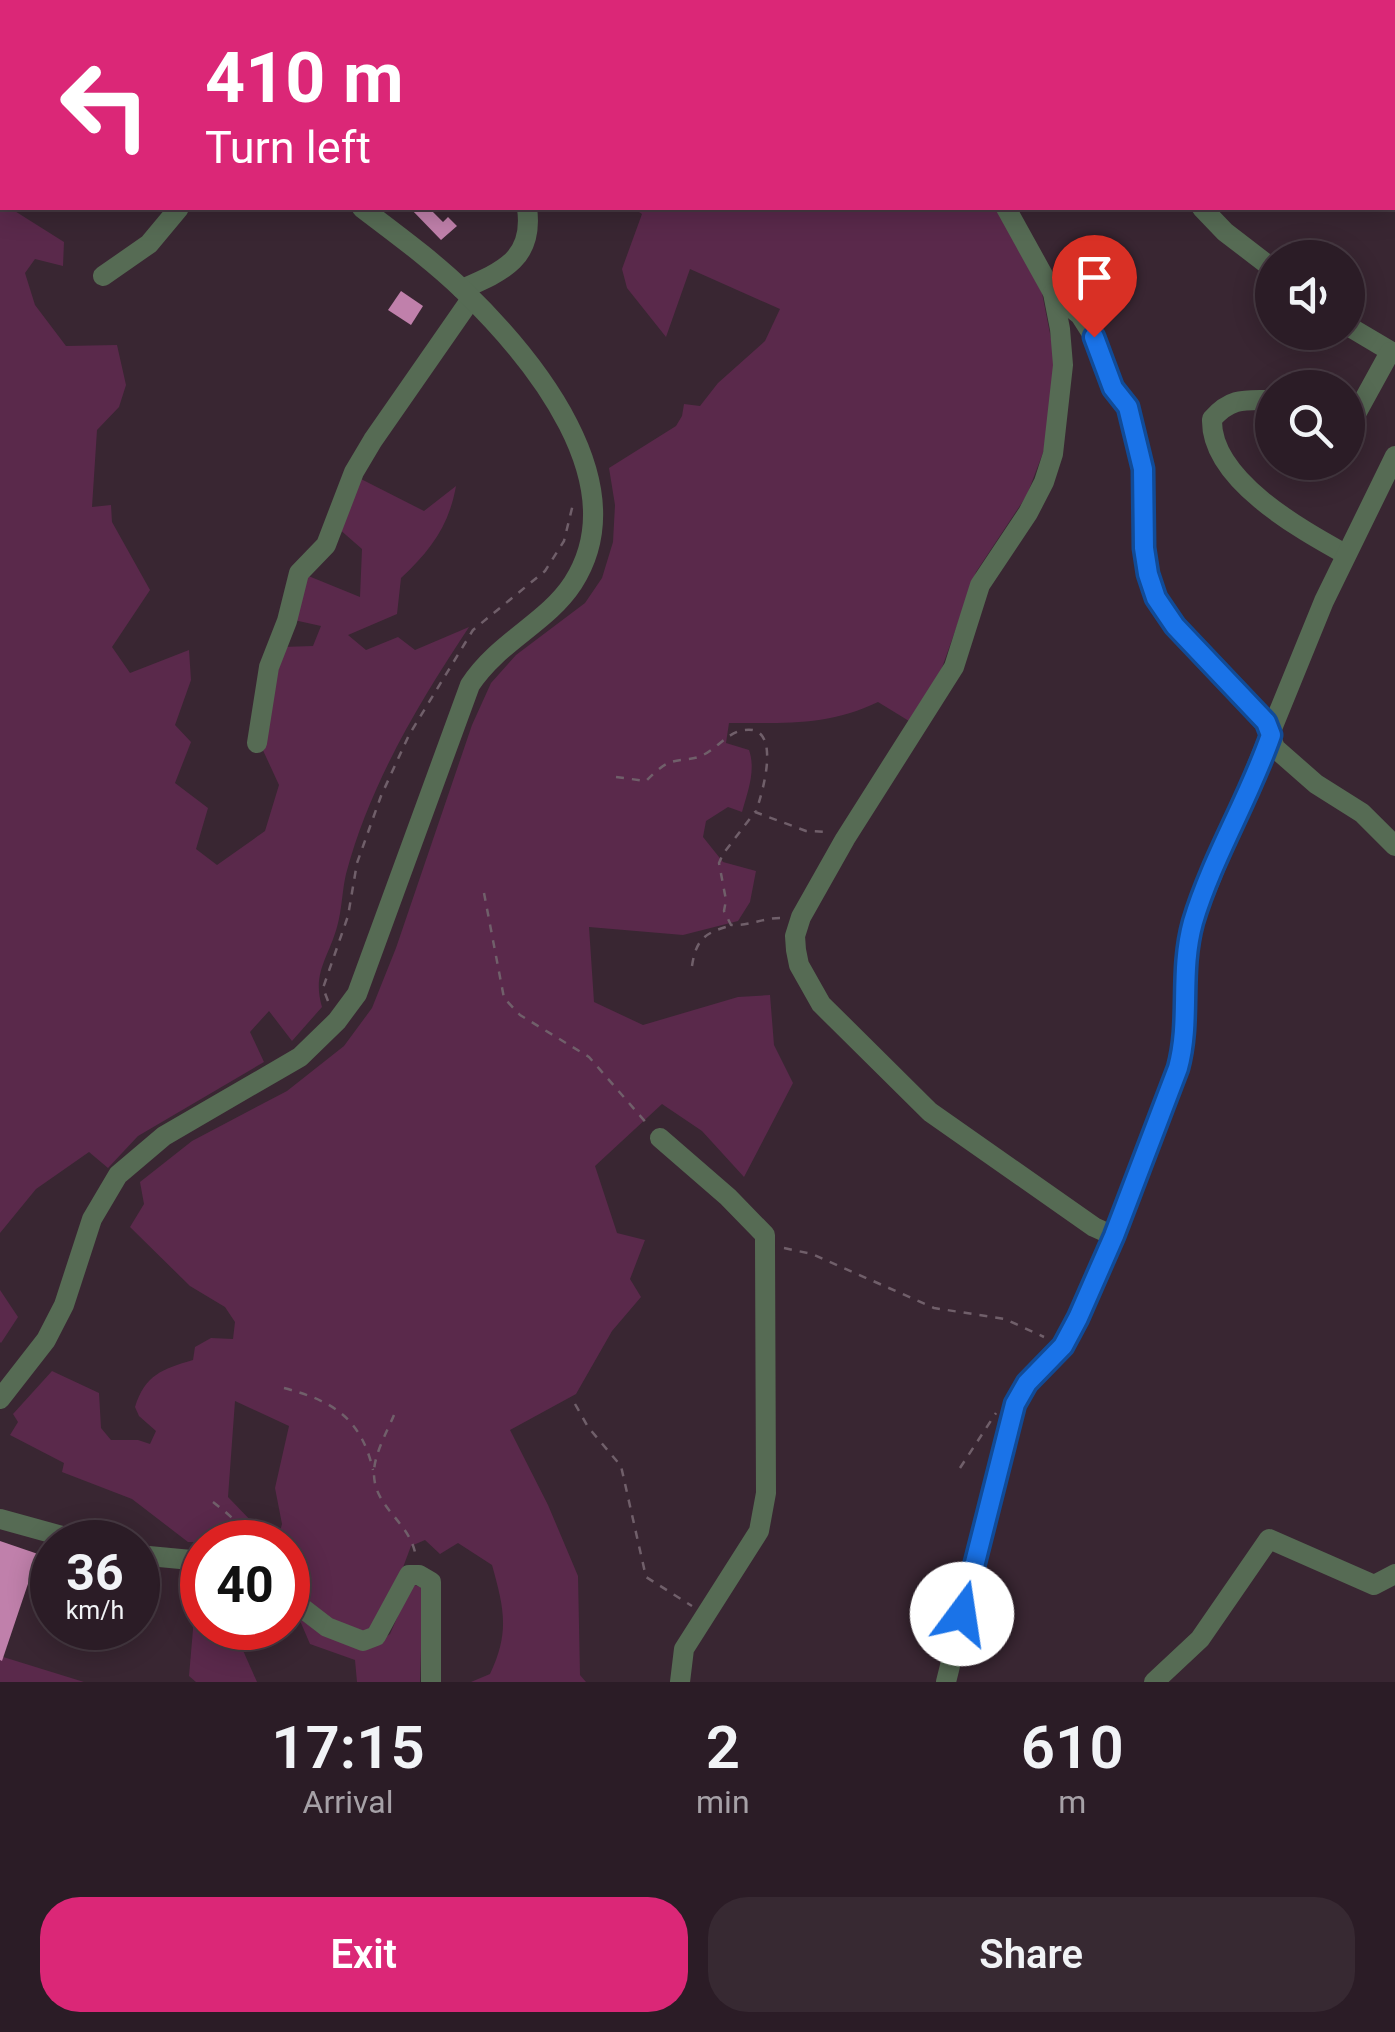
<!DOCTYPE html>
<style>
:root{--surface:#2b1c26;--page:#372932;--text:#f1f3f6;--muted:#a6a1a7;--line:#473a43;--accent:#db2777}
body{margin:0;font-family:Roboto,sans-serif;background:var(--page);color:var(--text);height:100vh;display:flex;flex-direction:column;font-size:38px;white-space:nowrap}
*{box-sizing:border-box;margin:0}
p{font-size:32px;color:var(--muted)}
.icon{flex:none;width:55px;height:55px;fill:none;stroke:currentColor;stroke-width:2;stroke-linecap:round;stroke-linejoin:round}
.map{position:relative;height:1682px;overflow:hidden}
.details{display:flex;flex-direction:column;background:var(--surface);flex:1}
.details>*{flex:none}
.guide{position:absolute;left:0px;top:0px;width:1395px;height:210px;box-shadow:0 5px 25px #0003,0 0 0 2px var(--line);background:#db2777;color:#fff;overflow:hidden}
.fabs{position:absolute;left:1255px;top:240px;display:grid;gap:20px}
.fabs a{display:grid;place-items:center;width:110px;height:110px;border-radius:50%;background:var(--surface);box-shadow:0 5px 25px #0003,0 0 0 2px var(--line);font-size:50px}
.speed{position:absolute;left:30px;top:1520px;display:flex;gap:20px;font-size:50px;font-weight:700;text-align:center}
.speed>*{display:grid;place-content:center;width:130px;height:130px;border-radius:50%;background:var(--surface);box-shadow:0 5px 25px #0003,0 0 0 2px var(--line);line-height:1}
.speed small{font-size:25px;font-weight:400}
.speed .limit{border:15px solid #d22;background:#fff;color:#111}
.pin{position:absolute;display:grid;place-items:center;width:85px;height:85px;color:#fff;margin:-102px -42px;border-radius:50% 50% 50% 0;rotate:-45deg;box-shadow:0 0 10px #0007}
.pin .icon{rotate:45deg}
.me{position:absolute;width:110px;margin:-55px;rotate:14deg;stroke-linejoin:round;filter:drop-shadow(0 0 8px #0008)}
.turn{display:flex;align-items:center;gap:35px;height:210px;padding:0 40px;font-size:45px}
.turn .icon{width:130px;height:130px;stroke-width:2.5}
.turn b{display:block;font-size:70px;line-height:85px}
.eta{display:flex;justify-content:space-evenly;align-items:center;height:170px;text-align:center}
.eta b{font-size:60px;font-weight:600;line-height:70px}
.primary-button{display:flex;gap:20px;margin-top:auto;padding:20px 40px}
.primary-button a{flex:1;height:115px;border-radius:40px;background:var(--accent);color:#fff;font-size:40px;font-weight:600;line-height:115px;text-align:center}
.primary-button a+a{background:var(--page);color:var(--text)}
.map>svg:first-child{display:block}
.green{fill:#5a294b}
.building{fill:#c080ab}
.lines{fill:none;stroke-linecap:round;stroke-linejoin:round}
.path{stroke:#705f6a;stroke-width:2.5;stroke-dasharray:8 8;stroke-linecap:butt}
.minor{stroke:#566b54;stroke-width:20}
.route-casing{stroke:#114b97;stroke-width:25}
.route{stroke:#1a73e8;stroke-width:18}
</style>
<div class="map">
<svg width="1395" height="1682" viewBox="0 0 1395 1682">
<rect width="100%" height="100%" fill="#392632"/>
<!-- green -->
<g class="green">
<path d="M 120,0 L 369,0 L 370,1 L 123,2 Z"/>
<path d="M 0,191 L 2,208 L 10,208 L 64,242 L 63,266 L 35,259 L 25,273 L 35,305 L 66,346 L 117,345 L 126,385 L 119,407 L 97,430 L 92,507 L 111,505 L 112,522 L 150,590 L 112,647 L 130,673 L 189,650 L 191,680 L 175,725 L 191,742 L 175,783 L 208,808 L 196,849 L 217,865 L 265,831 L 279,785 L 261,746 L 282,647 L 313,646 L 321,626 L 294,620 L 306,575 L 360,597 L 362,549 L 338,528 L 359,478 L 424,511 L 456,486 C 449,526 430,551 401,578 L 397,614 L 348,635 L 366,650 L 398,637 L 415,650 L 469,627 C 418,704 370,784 346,874 C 342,891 342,910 337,927 C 328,959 312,973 322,1007 L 292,1041 L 269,1011 L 250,1032 L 264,1062 L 138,1136 L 108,1168 L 89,1152 L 36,1189 L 0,1233 Z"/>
<path d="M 633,208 L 997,208 L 1042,293 L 1056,364 L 1047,442 L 1027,495 L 976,572 L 938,679 L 909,721 L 878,702 C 829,726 783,723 729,723 L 726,743 L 749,750 C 756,770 748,791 742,812 L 728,807 L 706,821 L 703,837 L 723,862 L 756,871 L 750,902 L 738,921 L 683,935 L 589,927 L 594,1002 L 643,1025 L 738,997 L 770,995 L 774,1045 L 793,1083 L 744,1177 L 702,1131 L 662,1104 L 595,1166 L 617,1233 L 645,1240 L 630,1279 L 641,1297 L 612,1331 L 576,1394 L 510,1430 L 548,1505 L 578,1576 L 580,1675 L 586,1682 L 471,1682 L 490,1674 C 510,1632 504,1608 492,1565 L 458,1543 L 440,1554 L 425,1540 L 411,1546 L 393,1594 L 373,1632 L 359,1635 L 331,1621 L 294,1593 L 299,1571 L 297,1555 L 288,1549 L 288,1542 L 277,1542 L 282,1524 L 275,1488 L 289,1426 L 235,1401 L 228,1497 L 259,1529 L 254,1542 L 188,1542 L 132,1499 L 62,1472 L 64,1463 L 10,1435 L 18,1422 L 13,1414 L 52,1371 L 99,1393 L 101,1428 L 111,1440 L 138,1440 L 150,1444 L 156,1431 L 139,1416 L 135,1407 C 145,1375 162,1369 193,1360 L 195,1347 L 211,1338 L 233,1339 L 235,1322 L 225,1307 L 190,1286 L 130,1227 L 144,1204 L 140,1182 L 192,1141 L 287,1091 L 344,1046 L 372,1008 L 396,948 L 472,725 L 491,683 L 516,655 L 585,603 L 602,578 L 613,542 L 615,505 L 609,468 L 676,426 L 682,416 L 684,404 L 700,406 L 718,383 L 765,341 L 780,309 L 690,269 L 666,337 L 627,288 L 622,269 L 642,214 Z"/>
<path d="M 0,1290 L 18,1317 L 1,1343 L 0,1342 Z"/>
<path d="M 202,1578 L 202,1628 L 233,1628 L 257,1682 L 196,1682 L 189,1676 L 197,1583 Z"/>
<path d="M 412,1584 L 423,1588 L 420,1682 L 357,1682 L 355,1660 L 310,1644 L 298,1616 L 371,1648 L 390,1634 Z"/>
<path d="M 0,1656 L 84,1682 L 0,1682 Z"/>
</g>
<!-- building -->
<g class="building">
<path d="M 410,208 L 429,208 L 443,222 L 448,217 L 457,226 L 441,240 Z"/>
<path d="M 401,291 L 423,306 L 411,325 L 388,310 Z"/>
<path d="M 0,1541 L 38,1554 L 2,1661 L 0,1660 Z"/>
</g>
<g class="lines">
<!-- path -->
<g class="path">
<path d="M 42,0 L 45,2"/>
<path d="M 616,777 L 646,781 C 653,774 662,765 671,762 C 681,759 692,760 701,756 C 715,750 727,734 740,731 C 784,719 763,792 756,811"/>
<path d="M 484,893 L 504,998 L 520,1015 L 589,1057 L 649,1126"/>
<path d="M 780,918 C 763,918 749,926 731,925 L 724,911 L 726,900 L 719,863 L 723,854 L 755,812 L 806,831 L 830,832"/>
<path d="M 692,966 C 696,940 704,933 729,926"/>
<path d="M 328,1001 L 323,988 L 348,916 L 357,863 L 381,796 L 409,735 L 473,630 L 545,571 L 564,541 L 573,504"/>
<path d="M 784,1248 L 812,1254 L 934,1308 L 1005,1319 L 1044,1337"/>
<path d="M 284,1388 C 333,1401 361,1418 373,1470"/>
<path d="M 575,1404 L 588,1427 L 621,1466 L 646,1577 L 692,1606"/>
<path d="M 394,1415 C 387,1432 373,1456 374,1475 C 375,1509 412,1523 416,1558"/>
<path d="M 960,1468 L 996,1413"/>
<path d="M 213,1502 C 227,1513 243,1525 247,1542"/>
</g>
<!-- minor -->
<g class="minor">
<path d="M 84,0 L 87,2"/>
<path d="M 391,0 L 392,2"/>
<path d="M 1031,0 L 1034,2"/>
<path d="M 509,2 L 512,0"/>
<path d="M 549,2 L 549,0"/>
<path d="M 666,2 L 667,0"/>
<path d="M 1006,208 L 1053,293 L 1060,329 L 1063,365 L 1053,454 L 1044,482 L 1028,513 L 980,585 L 954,667 L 845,839 L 801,917 L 795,936 L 796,950 L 799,965 L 821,1004 L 930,1112 L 1094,1227 L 1114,1236"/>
<path d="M 1202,208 L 1225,232 L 1272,268"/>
<path d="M 103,276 L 149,244 L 179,208"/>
<path d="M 462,289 C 504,271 534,258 527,208"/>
<path d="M 1053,293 L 1080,315 L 1094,337 L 1113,388 L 1128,407 L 1143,469 L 1144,548 L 1147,574 L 1156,598 L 1175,626 L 1266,723 L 1275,748 L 1316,784 L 1362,813 L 1395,846"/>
<path d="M 1348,326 L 1395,354"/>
<path d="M 1272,400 C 1245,400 1231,397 1212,419 C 1210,479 1300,529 1345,554"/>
<path d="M 1348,410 L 1356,414 L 1390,352"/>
<path d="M 257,743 L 269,667 L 287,621 L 299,573 L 326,545 L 354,472 L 373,440 L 471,299"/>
<path d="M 660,1138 L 728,1197 L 765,1235 L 765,1244 L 766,1493 L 759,1531 L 684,1649 L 680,1682"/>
<path d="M 0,1399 L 46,1340 L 64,1305 L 92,1219 L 118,1175 L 164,1136 L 300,1057 L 337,1021 L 357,994 L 470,685 C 499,641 547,623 573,583 C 637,483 533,358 463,290 C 432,260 396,234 362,208"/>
<path d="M 0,1519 L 84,1542"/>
<path d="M 138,1555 L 202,1561"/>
<path d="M 288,1597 L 327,1627 L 363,1641 L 376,1636 L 409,1575 L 419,1575 L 431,1582 L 431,1682"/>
<path d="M 946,1682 L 1015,1404 L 1027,1383 L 1063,1346 L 1079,1318 L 1114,1236 L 1177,1069 L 1184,1046 L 1184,966 L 1194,920 L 1324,601 L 1395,456"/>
<path d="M 1154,1682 L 1200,1639 L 1269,1539 L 1374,1585 L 1395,1574"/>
</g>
</g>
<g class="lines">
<defs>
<path id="route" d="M 962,1614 L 1015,1404 L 1027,1383 L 1063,1346 L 1078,1318 L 1114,1236 L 1178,1068 C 1191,1020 1179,973 1193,922 C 1212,858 1249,799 1271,735 L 1266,722 L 1175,626 L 1156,598 L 1148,574 L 1144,548 L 1143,469 L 1128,407 L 1113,388 L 1094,337"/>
</defs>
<!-- route casing -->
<use href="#route" class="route-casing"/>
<!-- route -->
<use href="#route" class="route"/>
</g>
</svg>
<div class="fabs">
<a><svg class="icon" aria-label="sound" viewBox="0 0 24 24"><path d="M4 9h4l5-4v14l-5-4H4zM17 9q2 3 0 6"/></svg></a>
<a><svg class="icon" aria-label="search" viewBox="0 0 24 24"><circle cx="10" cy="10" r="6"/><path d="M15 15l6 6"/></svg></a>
</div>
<div class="speed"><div>36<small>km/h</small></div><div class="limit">40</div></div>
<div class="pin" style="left:1094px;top:337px;background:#d93025"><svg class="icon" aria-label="arrive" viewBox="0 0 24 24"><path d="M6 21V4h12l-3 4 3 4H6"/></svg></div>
<svg class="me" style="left:962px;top:1614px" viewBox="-20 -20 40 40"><circle r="19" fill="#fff"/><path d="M0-13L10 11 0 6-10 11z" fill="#1a73e8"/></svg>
<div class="guide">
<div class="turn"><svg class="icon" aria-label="left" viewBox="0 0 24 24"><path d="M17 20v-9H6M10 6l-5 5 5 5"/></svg><div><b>410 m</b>Turn left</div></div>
</div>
</div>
<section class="details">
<div class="eta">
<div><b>17:15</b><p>Arrival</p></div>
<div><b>2</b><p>min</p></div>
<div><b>610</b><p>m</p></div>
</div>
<div class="primary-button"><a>Exit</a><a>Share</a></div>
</section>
